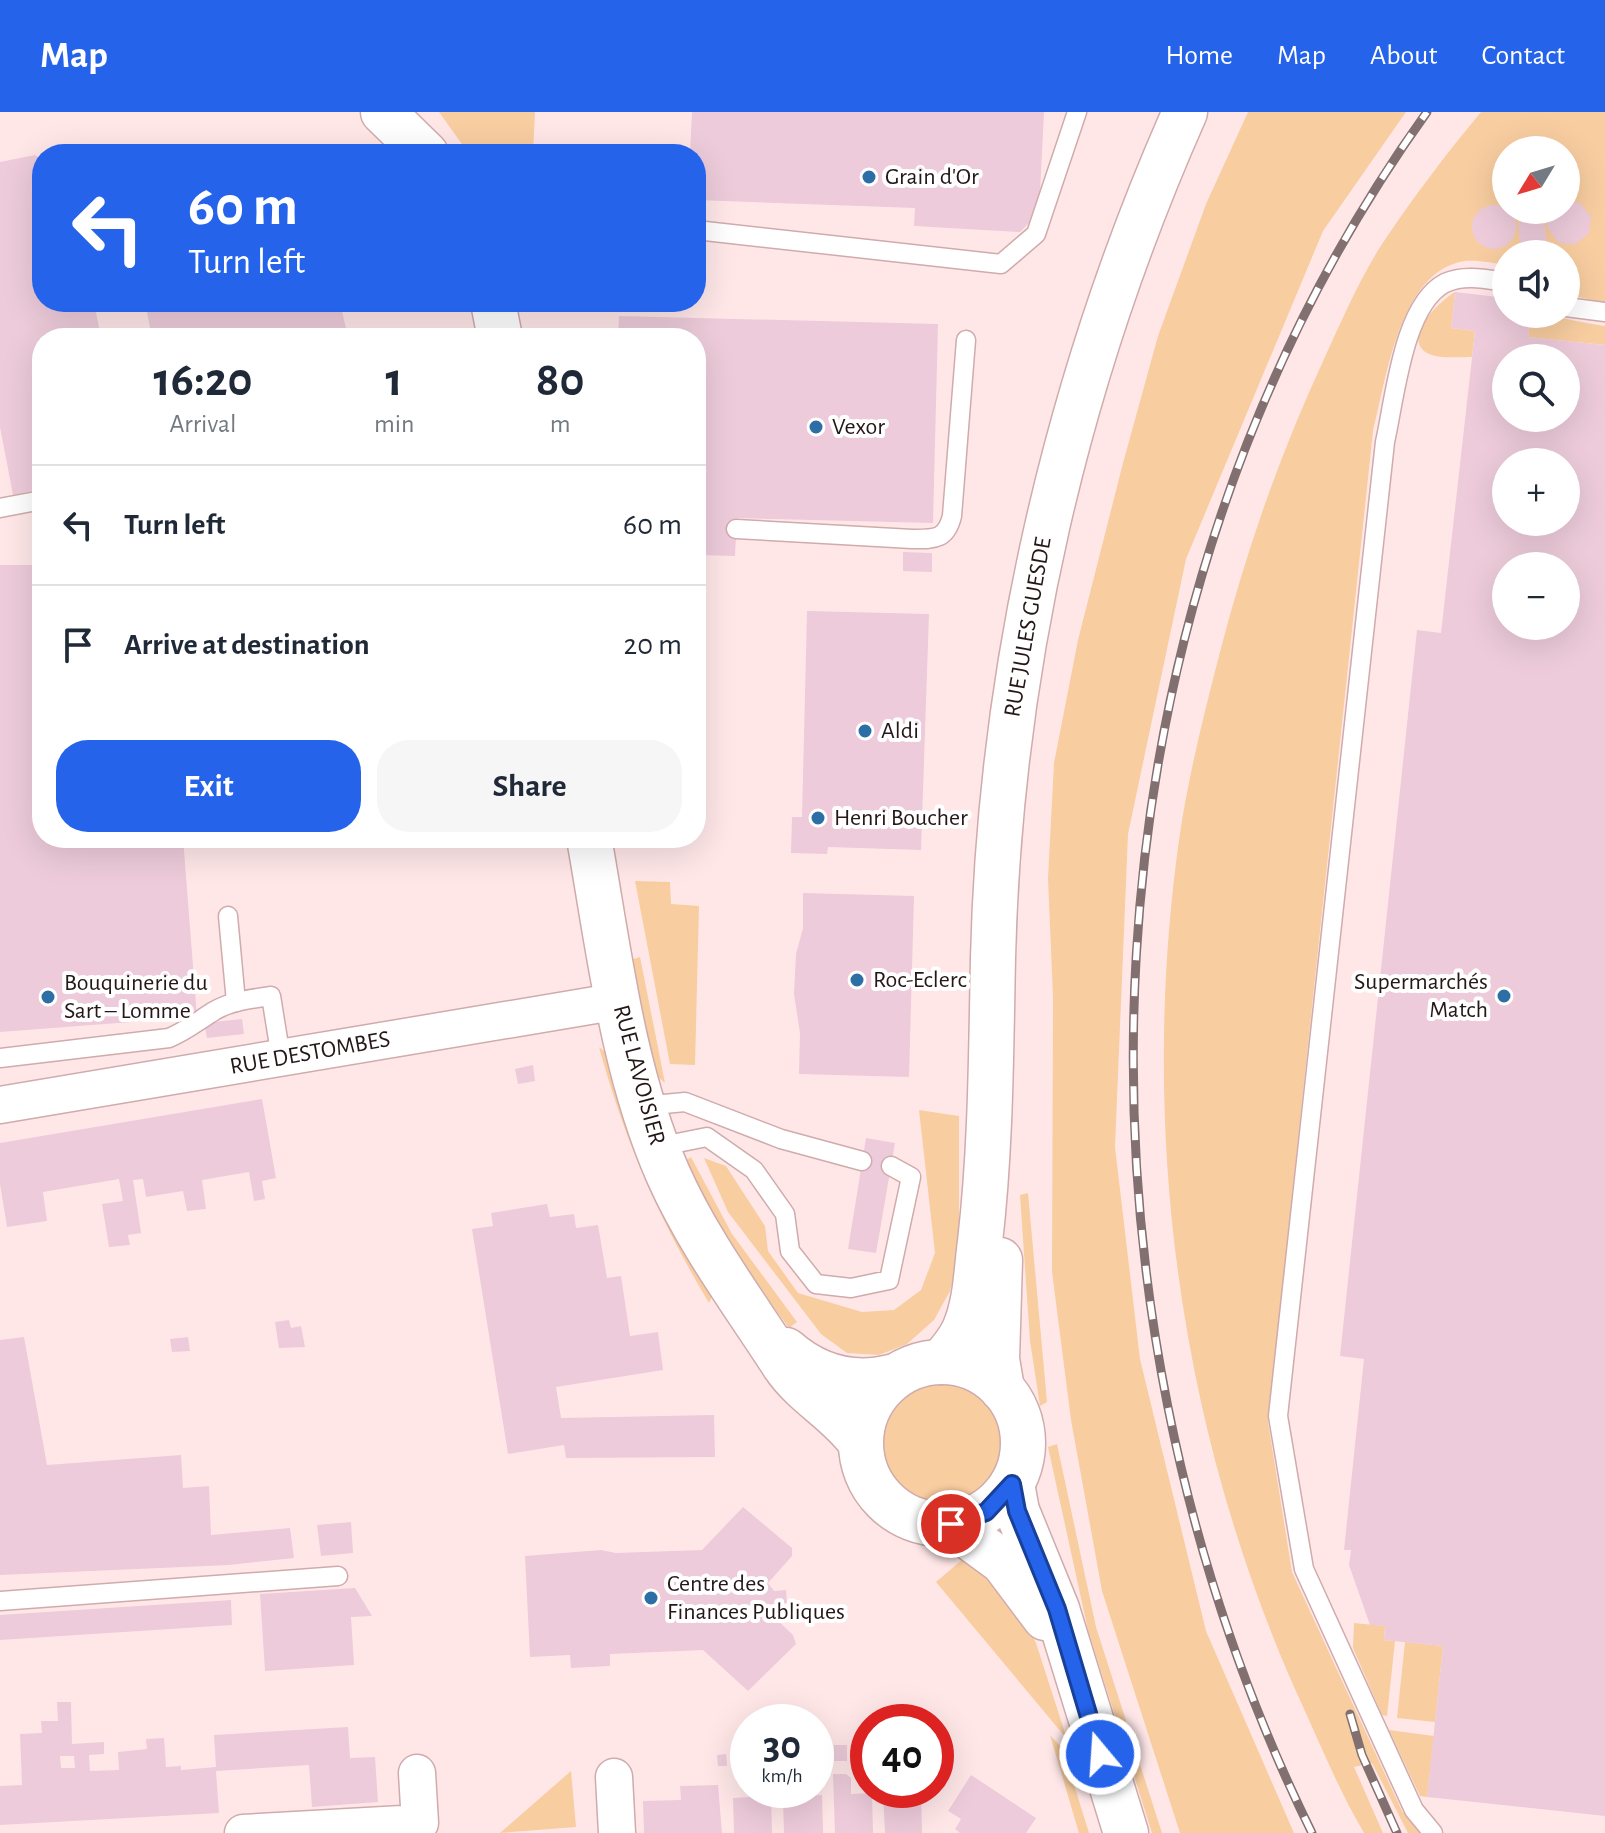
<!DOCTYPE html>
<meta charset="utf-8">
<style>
:root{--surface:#fff;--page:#f6f6f7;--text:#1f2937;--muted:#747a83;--line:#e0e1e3;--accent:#2563eb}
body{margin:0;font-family:"Alegreya Sans",sans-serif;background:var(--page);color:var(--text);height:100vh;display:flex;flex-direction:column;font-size:30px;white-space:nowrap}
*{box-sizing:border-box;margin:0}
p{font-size:26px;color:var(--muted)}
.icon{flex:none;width:44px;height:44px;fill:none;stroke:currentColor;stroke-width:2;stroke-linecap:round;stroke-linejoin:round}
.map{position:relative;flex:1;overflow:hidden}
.panel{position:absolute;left:32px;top:216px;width:674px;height:520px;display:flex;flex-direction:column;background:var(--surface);border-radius:32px;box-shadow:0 8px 32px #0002}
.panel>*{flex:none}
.top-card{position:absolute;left:32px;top:32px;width:674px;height:168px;border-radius:32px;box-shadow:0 8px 32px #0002;background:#2563eb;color:#fff;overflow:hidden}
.needle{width:52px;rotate:232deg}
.controls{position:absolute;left:1492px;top:24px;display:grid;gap:16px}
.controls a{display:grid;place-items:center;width:88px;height:88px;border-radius:50%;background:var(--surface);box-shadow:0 8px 32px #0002;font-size:40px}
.speed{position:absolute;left:730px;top:1592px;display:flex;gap:16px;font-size:40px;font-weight:700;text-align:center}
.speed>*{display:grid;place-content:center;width:104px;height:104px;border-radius:50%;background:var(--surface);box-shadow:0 8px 32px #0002;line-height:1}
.speed small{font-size:20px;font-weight:400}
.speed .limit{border:12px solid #d22;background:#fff;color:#111}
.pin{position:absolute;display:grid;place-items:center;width:68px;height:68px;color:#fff;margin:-34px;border:4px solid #fff;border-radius:50%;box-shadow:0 2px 8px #0007}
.me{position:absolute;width:88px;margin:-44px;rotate:342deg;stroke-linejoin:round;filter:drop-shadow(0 0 6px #0008)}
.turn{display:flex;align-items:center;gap:28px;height:168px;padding:0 24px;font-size:36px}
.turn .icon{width:104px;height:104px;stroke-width:2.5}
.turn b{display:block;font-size:56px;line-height:68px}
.eta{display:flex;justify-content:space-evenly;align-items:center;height:136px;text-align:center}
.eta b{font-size:48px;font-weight:700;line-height:56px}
.cta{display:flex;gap:16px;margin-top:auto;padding:16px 24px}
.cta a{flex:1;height:92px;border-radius:32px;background:var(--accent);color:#fff;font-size:32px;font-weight:700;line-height:92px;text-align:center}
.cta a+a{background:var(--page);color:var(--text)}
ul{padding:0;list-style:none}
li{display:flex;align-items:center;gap:24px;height:120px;padding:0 24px;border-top:2px solid var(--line)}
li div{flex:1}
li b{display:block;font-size:30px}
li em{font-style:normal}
header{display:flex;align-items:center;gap:48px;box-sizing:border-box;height:112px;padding:0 40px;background:var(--accent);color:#fff}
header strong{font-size:38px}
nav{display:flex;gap:44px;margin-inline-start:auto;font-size:28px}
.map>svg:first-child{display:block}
.green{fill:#f8cda0;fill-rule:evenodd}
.building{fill:#edcbda;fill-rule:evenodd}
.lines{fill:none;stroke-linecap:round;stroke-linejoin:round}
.service-casing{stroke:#d0abac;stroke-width:21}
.minor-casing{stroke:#d0abac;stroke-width:39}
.tertiary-casing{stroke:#d0abac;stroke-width:47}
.service{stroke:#fff;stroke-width:18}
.minor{stroke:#fff;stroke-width:36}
.tertiary{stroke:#fff;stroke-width:44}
.rail-casing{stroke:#827071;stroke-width:9}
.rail{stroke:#fff;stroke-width:6;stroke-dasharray:18;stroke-linecap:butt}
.route-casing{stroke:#184099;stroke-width:20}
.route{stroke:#2563eb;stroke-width:14}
.poi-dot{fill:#2d6fa5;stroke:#fff;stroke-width:3}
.labels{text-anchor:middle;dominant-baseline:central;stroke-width:8;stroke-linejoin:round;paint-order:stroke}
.poi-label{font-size:24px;fill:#251718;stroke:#fff;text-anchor:start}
.street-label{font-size:24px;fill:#251718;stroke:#fff}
</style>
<header>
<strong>Map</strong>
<nav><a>Home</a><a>Map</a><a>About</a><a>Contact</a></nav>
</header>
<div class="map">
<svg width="1605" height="1721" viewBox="0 0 1605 1721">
<rect width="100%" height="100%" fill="#ffe7e8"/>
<!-- green -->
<g class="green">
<path d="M 439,0 L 535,0 L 533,42 L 469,42 Z"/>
<path d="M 1248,0 L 1406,0 L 1323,119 L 1186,447 L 1128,722 L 1115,1035 L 1140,1247 L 1206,1519 L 1294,1721 L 1180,1721 L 1102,1479 L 1071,1308 L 1052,1160 L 1053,886 L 1048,766 L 1054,651 L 1078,528 L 1123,351 L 1158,224 L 1206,92 Z"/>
<path d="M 1481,0 L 1605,0 L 1605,191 L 1566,182 L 1566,142 L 1506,142 L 1506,153 C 1491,151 1471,146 1456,151 C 1398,169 1386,269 1373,319 L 1268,1310 L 1292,1460 L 1402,1699 L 1421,1721 L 1408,1721 L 1372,1651 L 1354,1655 L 1383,1721 L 1364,1721 C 1341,1682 1323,1639 1304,1597 C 1180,1328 1138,1022 1179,728 C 1188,665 1204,602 1220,540 C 1246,439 1280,342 1324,247 C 1342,208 1359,168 1382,132 C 1412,87 1446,42 1481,0 ZM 1506,38 L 1566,38 L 1566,98 L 1506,98 Z"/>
<path d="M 1455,180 L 1451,216 L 1475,219 L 1472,245 C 1459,245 1438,247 1427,241 C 1401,225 1441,188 1455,180 Z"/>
<path d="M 1531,202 C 1556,202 1578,211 1605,214 L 1605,233 L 1528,225 Z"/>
<path d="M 635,769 L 670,770 L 671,792 L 699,794 L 695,953 L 670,952 Z"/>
<path d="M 640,845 L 665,971 L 651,959 L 630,848 Z"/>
<path d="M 599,935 L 606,941 L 714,1181 L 709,1191 C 659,1107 625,1030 599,935 Z"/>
<path d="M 919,998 L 959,1004 L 959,1142 L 950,1179 L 934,1208 L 907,1232 L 879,1243 L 847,1241 L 821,1222 L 728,1100 L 704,1046 L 726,1054 L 765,1114 L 768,1139 L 798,1181 L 862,1200 L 894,1198 L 921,1178 L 935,1141 Z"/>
<path d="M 691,1045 L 732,1122 L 797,1210 L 789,1216 L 729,1136 L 683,1050 Z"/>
<path d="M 1028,1081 L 1047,1290 L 1040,1294 L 1030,1229 L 1020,1083 Z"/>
<circle cx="942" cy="1331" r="60"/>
<path d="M 1057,1332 L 1096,1515 L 1162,1721 L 1152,1721 L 1088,1518 L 1048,1335 Z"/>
<path d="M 971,1440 L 1020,1498 L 1036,1531 L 1067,1627 L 936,1470 Z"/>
<path d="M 1354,1511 L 1385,1514 L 1384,1528 L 1395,1529 L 1387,1604 L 1382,1603 L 1353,1536 Z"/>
<path d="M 1405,1530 L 1443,1534 L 1435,1610 L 1397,1606 Z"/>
<path d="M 1389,1618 L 1434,1624 L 1427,1685 L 1420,1684 Z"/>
<path d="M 1050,1623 L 1063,1637 L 1089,1721 L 1079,1721 Z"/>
<path d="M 571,1659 L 576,1715 L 500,1721 Z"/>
</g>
<!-- building -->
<g class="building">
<path d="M 692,0 L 1044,0 L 1039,101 L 1020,120 L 914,114 L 915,96 L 696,88 L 696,42 L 690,42 Z"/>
<path d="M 35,43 L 42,48 L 42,190 L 94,190 L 101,226 L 42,226 L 42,377 L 13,383 L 0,315 L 0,50 Z"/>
<path d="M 1566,89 L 1580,91 L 1591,105 L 1589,121 L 1576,132 L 1559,131 L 1547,115 L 1550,99 L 1566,98 Z"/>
<circle cx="1494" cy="115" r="22"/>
<path d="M 1544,108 L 1548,142 L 1521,142 L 1518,110 Z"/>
<path d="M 1455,180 L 1506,186 L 1506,202 L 1531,202 L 1528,225 L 1605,233 L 1605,1704 L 1427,1685 L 1443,1534 L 1384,1528 L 1385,1514 L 1370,1513 L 1349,1453 L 1351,1438 L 1344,1438 L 1364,1247 L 1340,1244 L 1417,518 L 1441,521 L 1475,219 L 1451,216 ZM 1506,246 L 1566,246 L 1566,306 L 1506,306 ZM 1506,350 L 1566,350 L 1566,410 L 1506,410 ZM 1506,454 L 1566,454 L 1566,514 L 1506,514 Z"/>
<path d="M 145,190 L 340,190 L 348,226 L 152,226 Z"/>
<path d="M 619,204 L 938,212 L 933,411 L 737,406 L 735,444 L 696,443 L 696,226 L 618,226 Z"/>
<path d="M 903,440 L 932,441 L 932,460 L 903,459 Z"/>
<path d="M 0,453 L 42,453 L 42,726 L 183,726 L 197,905 L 0,920 Z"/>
<path d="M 807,499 L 929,502 L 921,738 L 828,735 L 827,742 L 791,741 L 792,705 L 802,705 Z"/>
<path d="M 803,781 L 914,784 L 909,965 L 799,962 L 800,921 L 794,882 L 796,842 L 803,816 Z"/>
<path d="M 242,907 L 244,922 L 207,926 L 204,911 Z"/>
<path d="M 533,953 L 535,969 L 518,972 L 515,957 Z"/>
<path d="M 262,987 L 276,1066 L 262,1069 L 265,1087 L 254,1089 L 249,1060 L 202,1068 L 206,1097 L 187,1099 L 183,1079 L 146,1085 L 143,1067 L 133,1068 L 141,1121 L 128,1123 L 130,1133 L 109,1135 L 102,1092 L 123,1089 L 119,1067 L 43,1080 L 47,1109 L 7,1115 L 0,1072 L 0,1031 Z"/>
<path d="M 866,1026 L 895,1031 L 876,1141 L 848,1137 Z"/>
<path d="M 547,1092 L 550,1105 L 574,1102 L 576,1116 L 598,1113 L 607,1166 L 621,1164 L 630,1224 L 658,1220 L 663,1258 L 556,1275 L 561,1306 L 714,1303 L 715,1345 L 566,1346 L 564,1333 L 508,1342 L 472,1117 L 493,1114 L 491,1101 Z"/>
<path d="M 289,1208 L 291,1216 L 301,1214 L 305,1235 L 279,1236 L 275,1210 Z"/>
<path d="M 24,1225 L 47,1353 L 181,1343 L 183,1376 L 209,1374 L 211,1423 L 290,1416 L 294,1446 L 229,1453 L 0,1463 L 0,1228 Z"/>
<path d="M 188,1225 L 190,1239 L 172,1240 L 170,1227 Z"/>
<path d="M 743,1395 L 792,1436 L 792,1444 L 768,1471 L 774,1479 L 786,1478 L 787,1491 L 775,1493 L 769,1500 L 793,1523 L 796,1532 L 748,1579 L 703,1538 L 610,1542 L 610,1554 L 571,1556 L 570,1543 L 530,1545 L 525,1444 L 601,1438 L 616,1441 L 702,1438 Z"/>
<path d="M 351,1410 L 353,1441 L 321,1444 L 317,1413 Z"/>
<path d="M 355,1476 L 372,1504 L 351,1505 L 354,1553 L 265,1559 L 260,1482 Z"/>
<path d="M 231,1488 L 232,1513 L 0,1528 L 0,1503 Z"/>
<path d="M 57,1590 L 71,1590 L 72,1632 L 104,1630 L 104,1642 L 89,1643 L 90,1659 L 119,1658 L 118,1640 L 147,1637 L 146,1627 L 164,1626 L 166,1655 L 181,1654 L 181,1658 L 216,1655 L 214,1623 L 348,1615 L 350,1646 L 375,1645 L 378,1690 L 312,1695 L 309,1653 L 216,1659 L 219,1701 L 0,1713 L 0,1674 L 22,1673 L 20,1622 L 42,1621 L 41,1609 L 58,1609 ZM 60,1644 L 74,1644 L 75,1656 L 61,1656 Z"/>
<rect x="834" y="1633" width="13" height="16"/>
<path d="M 953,1635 L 953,1651 L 939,1651 L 938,1636 Z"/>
<path d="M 726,1642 L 727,1654 L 718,1654 L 717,1643 Z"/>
<path d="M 833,1662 L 846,1662 L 851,1666 L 851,1682 L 872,1681 L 873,1721 L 835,1721 Z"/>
<path d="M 971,1663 L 1036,1706 L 1026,1721 L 960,1721 L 955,1717 L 961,1707 L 948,1699 Z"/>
<path d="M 718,1673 L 722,1721 L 644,1721 L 643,1689 L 681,1688 L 680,1674 Z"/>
<path d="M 921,1680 L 922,1721 L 885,1721 L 883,1681 Z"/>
<path d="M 822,1683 L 823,1721 L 784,1721 L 783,1685 Z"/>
<path d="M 771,1684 L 772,1721 L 734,1721 L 733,1686 Z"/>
</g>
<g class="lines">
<defs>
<g id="service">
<path d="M 696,118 L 1001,152 L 1036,122 L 1077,0"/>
<path d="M 1566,195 L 1605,200"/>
<path d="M 0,396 L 42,388"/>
<path d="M 736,417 L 912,427 C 935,427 946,428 952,404 L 966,228"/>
<path d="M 228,804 L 236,890"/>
<path d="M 0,946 L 169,926 C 186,919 198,909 214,899 C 231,889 251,887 271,884 L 281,946"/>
<path d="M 643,994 L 685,990 L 781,1027 L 862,1049"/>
<path d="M 657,1035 L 707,1025 L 754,1058 L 785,1102 L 790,1139 L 816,1172 L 851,1176 L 889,1168 L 911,1065 L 891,1054"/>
<path d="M 0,1489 L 338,1464"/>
<path d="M 1433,1721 L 1414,1698 L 1304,1457 L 1278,1304 L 1385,330 C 1395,286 1403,193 1445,171 C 1464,162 1486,167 1506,170"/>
</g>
<g id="minor">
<path d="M 0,993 L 619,889"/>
<path d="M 614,1665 L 617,1721"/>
<path d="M 243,1721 L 420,1711 L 417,1661"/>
</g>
<g id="tertiary">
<path d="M 383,0 L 426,42"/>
<path d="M 493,190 L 500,226"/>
<path d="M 589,726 C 609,838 622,957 668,1062 C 698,1130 744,1191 784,1253 C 805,1284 839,1300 860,1330"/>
<path d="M 1000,1148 L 997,1247 L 1002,1277"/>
<path d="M 786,1238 C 818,1266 854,1275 895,1264"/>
<circle cx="942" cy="1331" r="81"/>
<path d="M 941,1250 C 950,1240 958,1231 964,1218 C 976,1190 976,1160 980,1130 C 991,1035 991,941 993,846 C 1000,555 1067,266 1185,0"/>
<path d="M 1012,1372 L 1017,1399 L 1057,1497 L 1126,1721"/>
<path d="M 951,1412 L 1003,1450 L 1045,1506"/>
</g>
</defs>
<!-- service casing -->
<use href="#service" class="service-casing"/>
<!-- minor casing -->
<use href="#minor" class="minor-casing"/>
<!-- tertiary casing -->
<use href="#tertiary" class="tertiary-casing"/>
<!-- service -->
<use href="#service" class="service"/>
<!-- minor -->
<use href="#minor" class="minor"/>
<!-- tertiary -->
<use href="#tertiary" class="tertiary"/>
<defs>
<g id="rail">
<path d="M 1350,1602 L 1362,1643 L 1397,1721"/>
<path d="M 1312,1721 C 1046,1181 1071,495 1427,0"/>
</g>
</defs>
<!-- rail casing -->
<use href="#rail" class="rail-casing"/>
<!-- rail -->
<use href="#rail" class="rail"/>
</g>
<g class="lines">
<defs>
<path id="route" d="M 951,1412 L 986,1400 L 1012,1372 L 1017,1399 L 1057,1497 L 1100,1642"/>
</defs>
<!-- route casing -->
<use href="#route" class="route-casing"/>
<!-- route -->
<use href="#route" class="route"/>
</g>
<!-- markers -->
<g class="poi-dot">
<circle cx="869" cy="65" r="8"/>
<circle cx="816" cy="315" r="8"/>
<circle cx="865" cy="619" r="8"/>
<circle cx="818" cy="706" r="8"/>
<circle cx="857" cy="868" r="8"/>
<circle cx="1504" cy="884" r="8"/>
<circle cx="48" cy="885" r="8"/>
<circle cx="651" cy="1486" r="8"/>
</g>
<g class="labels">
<!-- poi labels -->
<g class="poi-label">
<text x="885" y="65">Grain d'Or</text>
<text x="832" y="315">Vexor</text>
<text x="881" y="619">Aldi</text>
<text x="834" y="706">Henri Boucher</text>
<text x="873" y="868">Roc-Eclerc</text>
<text x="1488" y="870" text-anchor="end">Supermarchés<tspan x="1488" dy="28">Match</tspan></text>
<text x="64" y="871">Bouquinerie du<tspan x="64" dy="28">Sart – Lomme</tspan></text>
<text x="667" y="1472">Centre des<tspan x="667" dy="28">Finances Publiques</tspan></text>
</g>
<!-- street labels -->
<g class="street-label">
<text transform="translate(1028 515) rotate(-80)">RUE JULES GUESDE</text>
<text transform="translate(310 941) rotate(-10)">RUE DESTOMBES</text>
<text transform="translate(639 963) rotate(75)">RUE LAVOISIER</text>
</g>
</g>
</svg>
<div class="controls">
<a><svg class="needle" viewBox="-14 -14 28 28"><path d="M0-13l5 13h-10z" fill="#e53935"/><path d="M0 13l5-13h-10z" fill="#747a83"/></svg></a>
<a><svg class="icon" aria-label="sound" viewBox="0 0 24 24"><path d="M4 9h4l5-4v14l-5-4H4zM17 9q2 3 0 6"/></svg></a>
<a><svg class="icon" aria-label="search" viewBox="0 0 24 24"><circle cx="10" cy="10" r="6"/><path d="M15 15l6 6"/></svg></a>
<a>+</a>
<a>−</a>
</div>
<div class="speed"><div>30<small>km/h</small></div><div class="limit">40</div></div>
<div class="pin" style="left:951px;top:1412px;background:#d93025"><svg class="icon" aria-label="arrive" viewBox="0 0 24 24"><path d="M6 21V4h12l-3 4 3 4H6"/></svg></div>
<svg class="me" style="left:1100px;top:1642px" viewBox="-20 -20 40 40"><circle r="17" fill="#2563eb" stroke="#fff" stroke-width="3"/><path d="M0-11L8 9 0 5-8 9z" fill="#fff"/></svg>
<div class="top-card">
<div class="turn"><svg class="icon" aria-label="left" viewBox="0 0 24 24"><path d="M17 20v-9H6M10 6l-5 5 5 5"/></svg><div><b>60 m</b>Turn left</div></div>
</div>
<section class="panel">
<div class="eta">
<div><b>16:20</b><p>Arrival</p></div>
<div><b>1</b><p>min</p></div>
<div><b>80</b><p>m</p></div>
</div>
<ul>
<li><svg class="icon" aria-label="left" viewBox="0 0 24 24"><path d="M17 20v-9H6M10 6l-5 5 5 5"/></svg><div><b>Turn left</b></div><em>60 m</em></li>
<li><svg class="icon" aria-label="arrive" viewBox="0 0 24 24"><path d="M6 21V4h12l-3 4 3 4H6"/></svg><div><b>Arrive at destination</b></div><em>20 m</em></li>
</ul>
<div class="cta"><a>Exit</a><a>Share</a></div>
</section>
</div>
